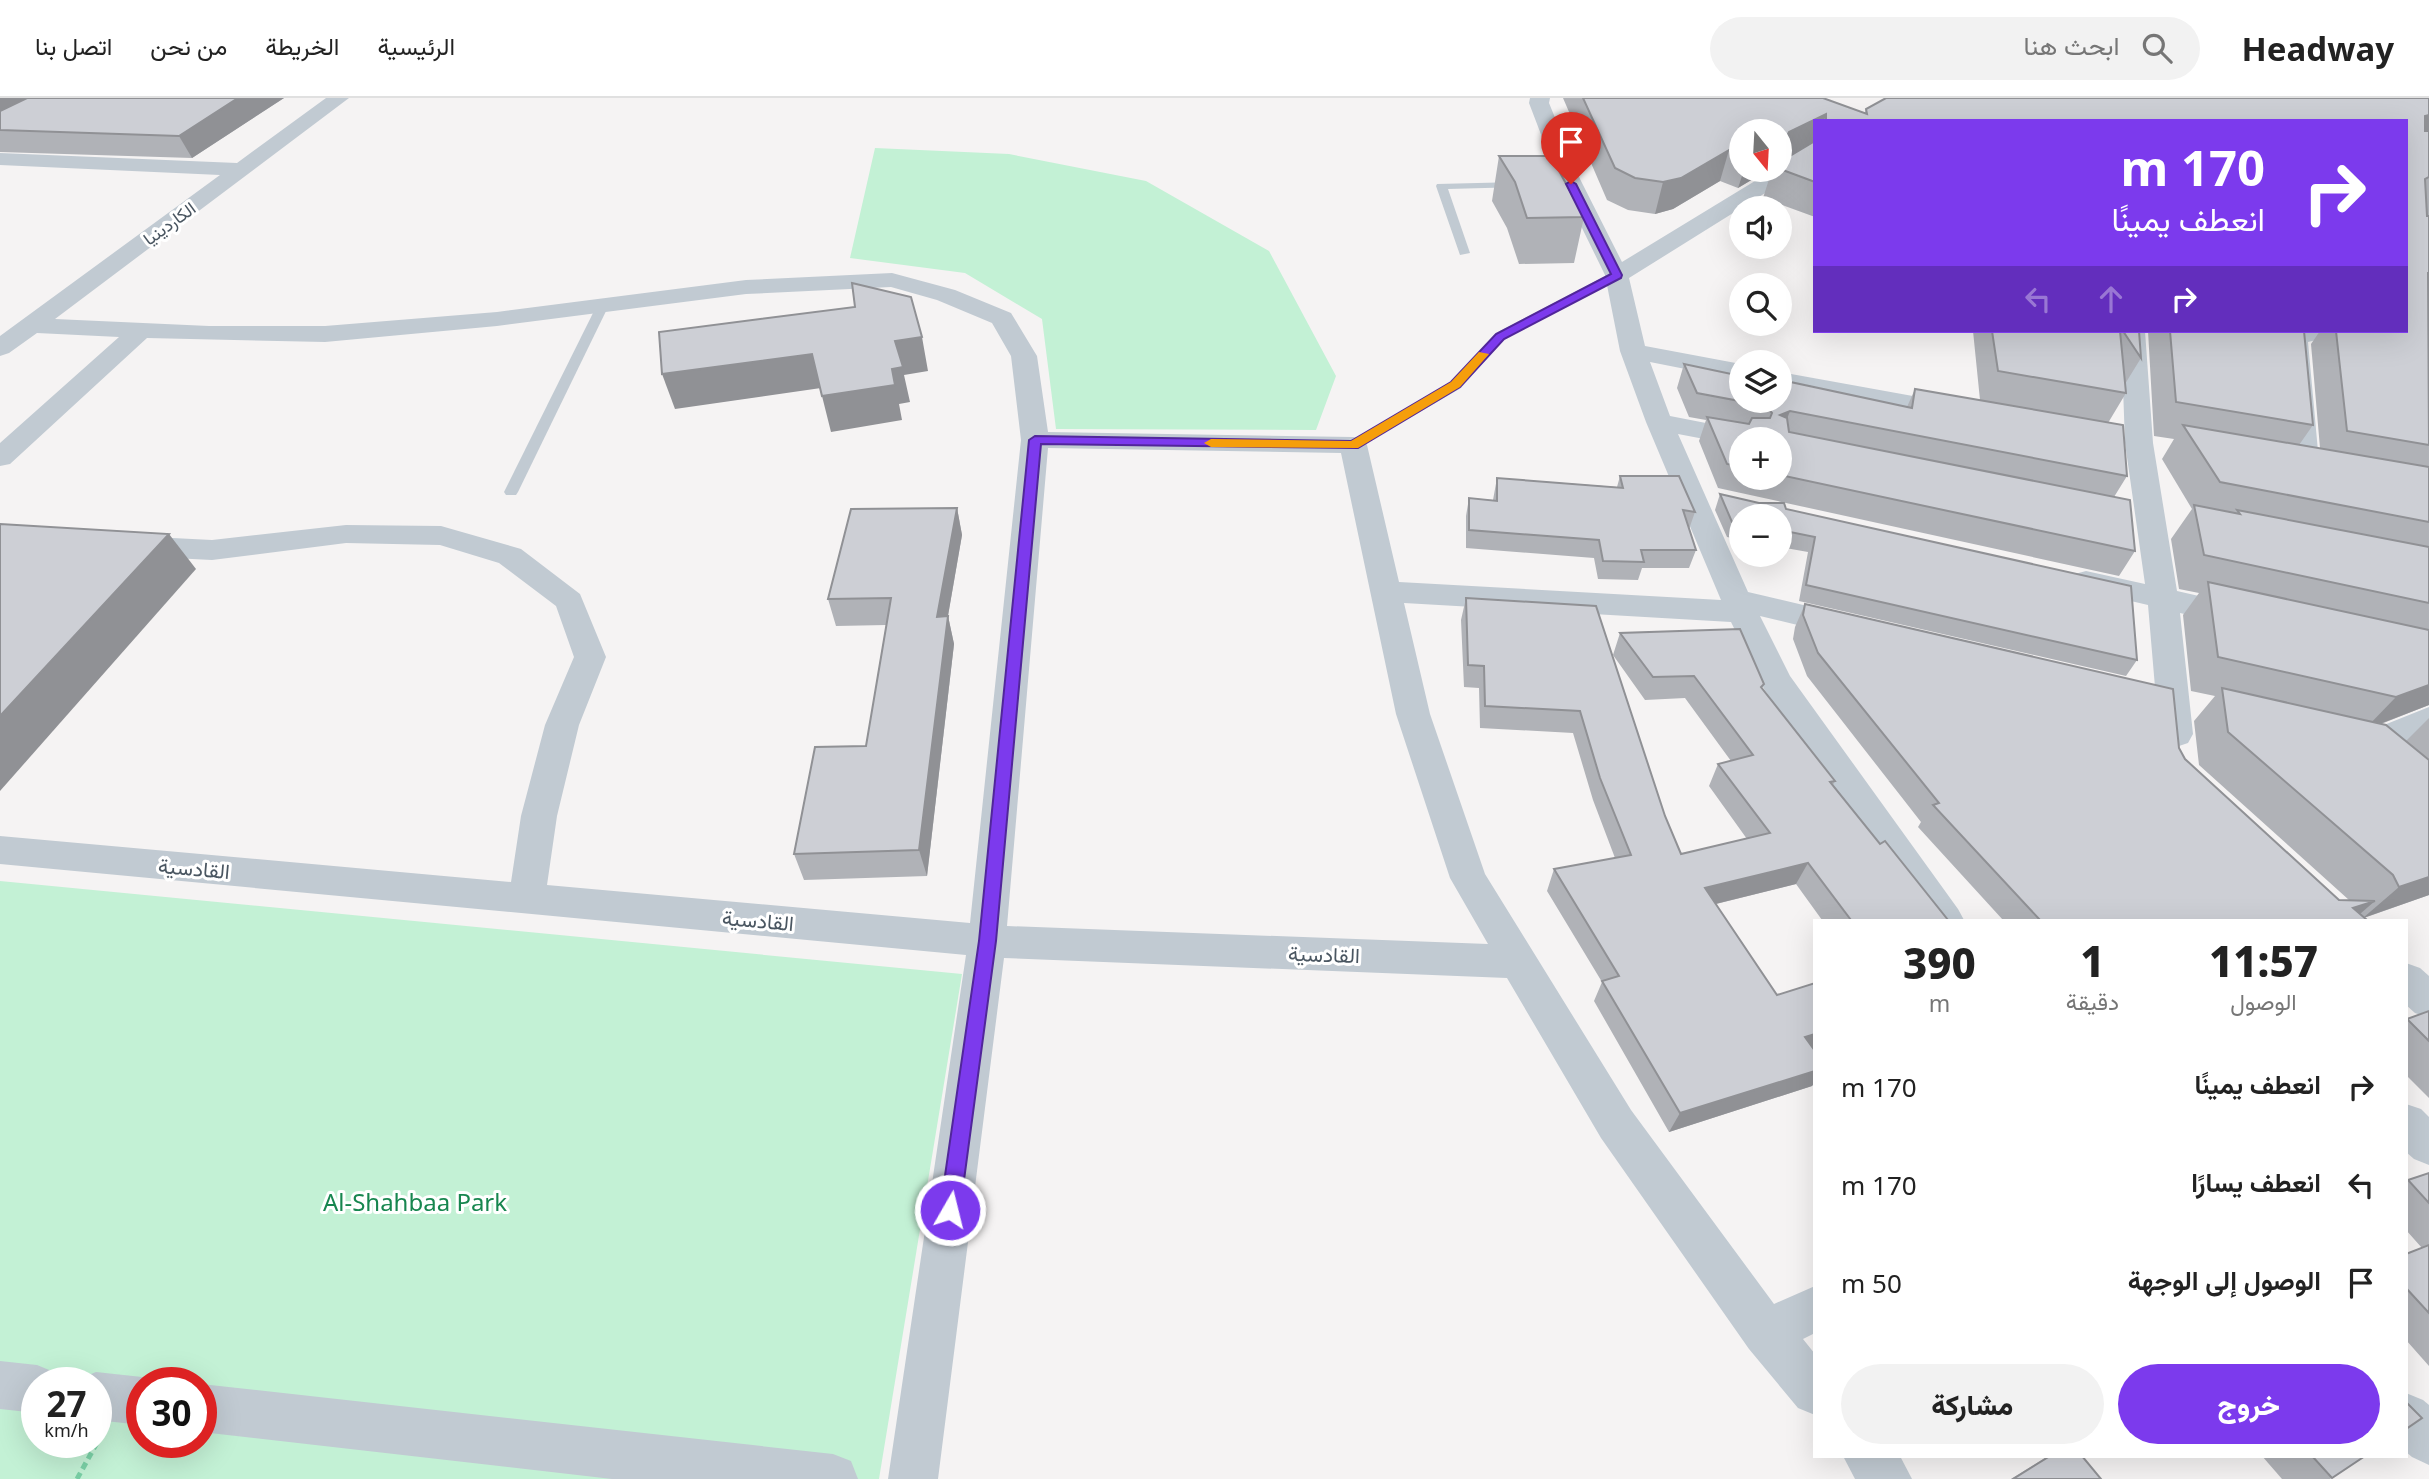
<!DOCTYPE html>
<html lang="ar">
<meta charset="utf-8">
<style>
:root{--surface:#fff;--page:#f2f2f2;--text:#222;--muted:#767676;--line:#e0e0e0;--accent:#7c3aed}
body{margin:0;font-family:"Noto Sans",Vazirmatn,sans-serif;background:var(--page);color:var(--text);direction:rtl;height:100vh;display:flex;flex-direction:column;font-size:26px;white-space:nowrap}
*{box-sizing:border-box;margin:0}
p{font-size:23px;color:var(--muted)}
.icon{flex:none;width:38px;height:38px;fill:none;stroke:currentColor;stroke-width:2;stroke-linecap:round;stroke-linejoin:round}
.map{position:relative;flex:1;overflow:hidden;direction:ltr}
.drawer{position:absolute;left:1813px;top:821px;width:595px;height:539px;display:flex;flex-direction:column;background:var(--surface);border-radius:0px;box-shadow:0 7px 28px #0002;direction:rtl}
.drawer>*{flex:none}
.banner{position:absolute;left:1813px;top:21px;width:595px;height:214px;border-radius:0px;box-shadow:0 7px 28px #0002;direction:rtl;background:#7c3aed;color:#fff;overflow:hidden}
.needle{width:46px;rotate:162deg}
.fabs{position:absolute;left:1729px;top:21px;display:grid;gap:14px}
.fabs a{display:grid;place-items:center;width:63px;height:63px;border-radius:50%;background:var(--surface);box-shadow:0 7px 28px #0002;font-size:35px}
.speed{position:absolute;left:21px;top:1269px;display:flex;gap:14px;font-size:35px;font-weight:700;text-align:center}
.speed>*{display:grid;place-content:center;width:91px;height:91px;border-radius:50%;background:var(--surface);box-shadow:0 7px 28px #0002;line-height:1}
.speed small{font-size:18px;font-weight:400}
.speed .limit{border:10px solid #d22;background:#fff;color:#111}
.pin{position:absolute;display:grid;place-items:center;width:60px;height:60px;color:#fff;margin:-72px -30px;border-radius:50% 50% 50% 0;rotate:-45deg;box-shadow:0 0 7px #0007}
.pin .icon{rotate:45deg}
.me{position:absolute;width:77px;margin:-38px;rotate:8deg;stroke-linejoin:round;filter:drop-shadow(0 0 5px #0008)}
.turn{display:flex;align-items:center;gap:24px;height:147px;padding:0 28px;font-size:32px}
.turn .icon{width:91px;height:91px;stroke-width:2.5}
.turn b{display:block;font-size:49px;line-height:60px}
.lanes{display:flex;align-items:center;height:66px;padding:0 28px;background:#0003;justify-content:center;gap:35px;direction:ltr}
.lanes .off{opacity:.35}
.eta{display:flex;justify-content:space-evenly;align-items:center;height:119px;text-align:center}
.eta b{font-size:42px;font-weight:800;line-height:49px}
.action{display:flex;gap:14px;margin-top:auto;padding:14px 28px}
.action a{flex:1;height:80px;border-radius:42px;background:var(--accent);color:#fff;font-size:28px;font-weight:800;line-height:80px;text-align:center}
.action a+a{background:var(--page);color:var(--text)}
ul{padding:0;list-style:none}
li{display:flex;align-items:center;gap:21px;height:98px;padding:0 28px}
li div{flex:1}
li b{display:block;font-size:26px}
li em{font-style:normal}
header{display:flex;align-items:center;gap:42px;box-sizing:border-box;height:98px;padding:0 35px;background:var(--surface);border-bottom:2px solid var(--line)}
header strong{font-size:33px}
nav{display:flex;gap:38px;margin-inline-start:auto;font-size:24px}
.search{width:490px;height:63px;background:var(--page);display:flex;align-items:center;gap:18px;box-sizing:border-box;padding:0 24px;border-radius:38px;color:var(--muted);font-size:26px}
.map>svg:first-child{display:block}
.green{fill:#c3f1d5;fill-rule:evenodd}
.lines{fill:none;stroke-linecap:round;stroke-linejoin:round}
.path{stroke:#7ad0a6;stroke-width:5;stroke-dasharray:7 4.5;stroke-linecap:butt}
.service{fill:#c1cad2;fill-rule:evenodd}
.minor{fill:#c1cad2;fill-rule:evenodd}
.wall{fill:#b0b2b7;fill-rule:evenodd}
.shaded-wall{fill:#909195}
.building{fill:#cdcfd5;stroke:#909195;stroke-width:2}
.route{fill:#7c3aed;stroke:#51269a;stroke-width:2}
.slow{fill:#f59e0b}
.labels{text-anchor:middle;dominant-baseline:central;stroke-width:6;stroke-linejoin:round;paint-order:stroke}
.far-street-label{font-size:18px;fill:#4a5661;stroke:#fff}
.street-label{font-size:21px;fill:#4a5661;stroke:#fff}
.near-park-label{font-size:24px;fill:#17864f;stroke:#fff}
</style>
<header>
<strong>Headway</strong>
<div class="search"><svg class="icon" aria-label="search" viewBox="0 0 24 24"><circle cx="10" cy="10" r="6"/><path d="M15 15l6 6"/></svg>ابحث هنا</div>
<nav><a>الرئيسية</a><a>الخريطة</a><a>من نحن</a><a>اتصل بنا</a></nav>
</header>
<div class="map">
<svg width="2429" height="1381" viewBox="0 0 2429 1381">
<rect width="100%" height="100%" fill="#f5f3f3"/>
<!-- green -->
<g class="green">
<path d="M 875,50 L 1009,56 L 1146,83 L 1269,153 L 1336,278 L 1316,332 L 1056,331 L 1042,221 L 965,175 L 850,160 Z"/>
<path d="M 0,783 L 962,876 L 879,1381 L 0,1381 ZM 37,1284 L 96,1284 L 96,1344 L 37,1344 ZM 142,1284 L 201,1284 L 201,1344 L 142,1344 Z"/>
</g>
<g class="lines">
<!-- path -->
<path class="path" d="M 77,1381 L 99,1341"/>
<!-- service -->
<g class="service">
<path d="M 1518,84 L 1522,85 L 1522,89 L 1448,91 L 1470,155 L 1460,157 L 1436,88 L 1437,86 Z"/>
<path d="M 1613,174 L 1623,177 L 1504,241 L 1461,290 L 1358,350 L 1353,351 L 1346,347 L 1451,284 L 1496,235 Z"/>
<path d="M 603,203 L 609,207 L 518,394 L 516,397 L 506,397 L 504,394 L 597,207 Z"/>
</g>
<!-- minor -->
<g class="minor">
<path d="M 326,0 L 349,0 L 55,221 L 209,228 L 325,228 L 497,214 L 746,182 L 892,175 L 955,192 L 1011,215 L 1037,258 L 1048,334 L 1353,339 L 1363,341 L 1367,347 L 1399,484 L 1721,502 L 1646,324 L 1620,253 L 1605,177 L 1558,81 L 1529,5 L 1530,0 L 1550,0 L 1549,5 L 1580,81 L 1622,164 L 1773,72 L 1780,72 L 1780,67 L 1815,49 L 1815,64 L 1629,180 L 1645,248 L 1741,266 L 1741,282 L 1650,264 L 1670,318 L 1757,335 L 1761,341 L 1741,341 L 1741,348 L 1678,336 L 1748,494 L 1858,520 L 1863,528 L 1858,536 L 1847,539 L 1760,518 L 1790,578 L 1958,811 L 1964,822 L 1924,822 L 1764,591 L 1731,524 L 1404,505 L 1430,616 L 1485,776 L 1631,1012 L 1774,1206 L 1815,1188 L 1815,1235 L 1803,1241 L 1815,1256 L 1815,1317 L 1798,1310 L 1749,1251 L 1601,1040 L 1507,880 L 1004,860 L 938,1381 L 888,1381 L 966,857 L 0,766 L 0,738 L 511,784 L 521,718 L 545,627 L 574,559 L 556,508 L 499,465 L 440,447 L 346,445 L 212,462 L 133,458 L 123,455 L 118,448 L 123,441 L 133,438 L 212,442 L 346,427 L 441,428 L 521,451 L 580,496 L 606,559 L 579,627 L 557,718 L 547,787 L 970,825 L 1021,342 L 1011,258 L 992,225 L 937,202 L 891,189 L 746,196 L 497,228 L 325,244 L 147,240 L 10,366 L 0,368 L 0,345 L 119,239 L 37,235 L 9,255 L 0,258 L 0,238 L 220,77 L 0,67 L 0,55 L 237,65 ZM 1048,350 L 1341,355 L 1396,616 L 1450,780 L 1488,846 L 1007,828 Z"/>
<path d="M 2121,233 L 2145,233 L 2153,345 L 2177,493 L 2247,509 L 2252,517 L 2247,525 L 2236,528 L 2180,515 L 2193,636 L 2188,645 L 2176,649 L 2164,645 L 2159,636 L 2148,507 L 2075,490 L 2071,483 L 2075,476 L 2086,473 L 2145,486 L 2125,345 Z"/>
<path d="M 2290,233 L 2336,233 L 2333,238 L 2308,244 L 2320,375 L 2316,381 L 2306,384 L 2296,381 L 2292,375 L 2282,239 Z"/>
<path d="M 1780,274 L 1957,306 L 1966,308 L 1970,314 L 1966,320 L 1957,322 L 1780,290 Z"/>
<path d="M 2429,609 L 2429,635 L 2392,651 L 2429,681 L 2429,715 L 2417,711 L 2354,657 L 2349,648 L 2354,639 Z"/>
<path d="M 2406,865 L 2420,870 L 2429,878 L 2429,920 L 2415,915 L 2406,907 Z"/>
<path d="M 2406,1006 L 2421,1011 L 2429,1019 L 2429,1067 L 2414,1061 L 2406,1054 Z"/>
<path d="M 0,1263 L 37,1267 L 54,1274 L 58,1284 L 37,1284 L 37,1315 L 0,1311 Z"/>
<path d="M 96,1274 L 142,1279 L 156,1284 L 142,1284 L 142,1327 L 96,1322 L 96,1284 L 77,1284 L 79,1281 Z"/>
<path d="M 201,1286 L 833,1356 L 851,1363 L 858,1381 L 612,1381 L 201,1334 Z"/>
<path d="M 2406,1295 L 2423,1302 L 2429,1307 L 2429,1367 L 2412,1359 L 2406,1354 Z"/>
<path d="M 1843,1358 L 1900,1358 L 1912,1381 L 1855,1381 Z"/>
</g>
</g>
<!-- wall -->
<g class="wall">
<path d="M 0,0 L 284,0 L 192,60 L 0,54 Z"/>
<path d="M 1563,0 L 1823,0 L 1865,15 L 1866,11 L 2429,0 L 2429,607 L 2381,626 L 2406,643 L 2429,620 L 2429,797 L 2364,820 L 2367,822 L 2003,822 L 1918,729 L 1921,724 L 1807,578 L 1793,541 L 1795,529 L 1805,506 L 2179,650 L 2185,661 L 2339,802 L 2349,802 L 2199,667 L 2194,623 L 2215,598 L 2191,593 L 2183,517 L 2199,495 L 2179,491 L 2171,441 L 2192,411 L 2162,361 L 2174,341 L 2154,338 L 2148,233 L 2304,233 L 2313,327 L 2299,347 L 2320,350 L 2311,246 L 2320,233 L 2406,233 L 2406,23 L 1815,23 L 1815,119 L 1763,100 L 1772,72 L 1780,72 L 1780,33 L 1741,33 L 1741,72 L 1768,72 L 1738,90 L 1720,83 L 1673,111 L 1655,116 L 1628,112 L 1607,102 Z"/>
<path d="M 1499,58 L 1584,119 L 1574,165 L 1519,166 L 1507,130 L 1492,103 Z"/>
<path d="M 1973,233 L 2139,233 L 2141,260 L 2125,286 L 2126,295 L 2108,325 L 2127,378 L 2114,399 L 2135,453 L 2119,478 L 1718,390 L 1699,343 L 1706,322 L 1689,319 L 1677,290 L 1684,266 L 1741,303 L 1907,309 L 1915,291 L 1980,302 ZM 1741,341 L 1780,341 L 1780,380 L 1741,380 Z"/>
<path d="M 1620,378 L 1695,414 L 1689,431 L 1696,452 L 1689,470 L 1642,470 L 1638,482 L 1598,481 L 1594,460 L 1466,450 L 1466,418 L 1469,400 L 1493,402 L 1497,380 L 1617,389 Z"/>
<path d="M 1720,396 L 1786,411 L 2137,562 L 2126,578 L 1799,503 L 1808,454 L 1780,449 L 1780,418 L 1741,418 L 1741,442 L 1727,439 L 1715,412 Z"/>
<path d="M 957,410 L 962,437 L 948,518 L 954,546 L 927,778 L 804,782 L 794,756 L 866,648 L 886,527 L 836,528 L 828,501 Z"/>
<path d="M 1466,500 L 1596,508 L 1665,718 L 1681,756 L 1747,741 L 1709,688 L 1718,666 L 1731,663 L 1685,600 L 1645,602 L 1613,557 L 1620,535 L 1764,586 L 1762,590 L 1835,683 L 1833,687 L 1880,746 L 1948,822 L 1822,822 L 1796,786 L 1716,806 L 1814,952 L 1815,984 L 1812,988 L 1669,1034 L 1594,903 L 1602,884 L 1547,793 L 1554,771 L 1615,760 L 1593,702 L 1573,635 L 1480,630 L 1479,590 L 1464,589 L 1461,522 Z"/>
<path d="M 2429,913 L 2429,1000 L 2406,977 L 2407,921 Z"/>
<path d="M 2429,1075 L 2429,1268 L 2406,1242 L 2406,1156 L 2422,1150 L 2406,1132 L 2406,1083 Z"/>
<path d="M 2048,1358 L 2082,1358 L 2101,1381 L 2011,1381 Z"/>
<path d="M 2262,1358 L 2365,1358 L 2330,1381 L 2282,1381 Z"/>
</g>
<!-- shaded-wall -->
<g class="shaded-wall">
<path d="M 0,0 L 44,0 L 0,24 Z"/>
<path d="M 238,0 L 284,0 L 192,60 L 179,38 Z"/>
<path d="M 1826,16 L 1824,23 L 1815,23 L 1815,47 L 1780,64 L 1789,34 Z"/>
<path d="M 2429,17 L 2429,44 L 2406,48 L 2425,18 Z"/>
<path d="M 1729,52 L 1720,83 L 1673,111 L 1655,116 L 1663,84 Z"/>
<path d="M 1744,72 L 1768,72 L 1738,90 Z"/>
<path d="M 922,239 L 928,273 L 904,277 L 910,304 L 899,306 L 902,322 L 831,334 L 822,298 L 892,271 L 895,243 Z"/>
<path d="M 812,256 L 821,290 L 675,311 L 662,276 Z"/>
<path d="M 1790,313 L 1781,337 L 1780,317 Z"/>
<path d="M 957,410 L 962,437 L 943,546 L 937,519 Z"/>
<path d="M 169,436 L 196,471 L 0,693 L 0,618 Z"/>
<path d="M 948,518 L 954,546 L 927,778 L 919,752 Z"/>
<path d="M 2429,587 L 2429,607 L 2364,632 L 2396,599 Z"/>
<path d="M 1808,765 L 1796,786 L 1695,811 L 1705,790 Z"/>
<path d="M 2429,779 L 2429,797 L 2363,820 L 2399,789 Z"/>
<path d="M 2375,803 L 2353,822 L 2353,810 Z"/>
<path d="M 1815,936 L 1815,952 L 1792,959 L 1805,939 Z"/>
<path d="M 1815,973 L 1815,984 L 1812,988 L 1669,1034 L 1680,1015 Z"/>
</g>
<!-- building -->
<g class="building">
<path d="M 27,0 L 238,0 L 179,38 L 0,32 L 0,13 Z"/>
<path d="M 1583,0 L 1823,0 L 1867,16 L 1866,11 L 1886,0 L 2429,0 L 2429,17 L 2425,18 L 2425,33 L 2429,33 L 2429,79 L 2425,81 L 2427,118 L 2429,118 L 2429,175 L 2428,175 L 2429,347 L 2347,333 L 2336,233 L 2406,233 L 2406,23 L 1826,23 L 1826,16 L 1789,34 L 1787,38 L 1780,40 L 1780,33 L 1741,33 L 1741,57 L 1729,52 L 1681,80 L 1663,84 L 1635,80 L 1615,70 Z"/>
<path d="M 1815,43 L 1815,84 L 1780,71 L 1780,64 Z"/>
<path d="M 1499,58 L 1551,58 L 1584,119 L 1527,120 L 1515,84 Z"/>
<path d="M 852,185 L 911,199 L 922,239 L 895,243 L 903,269 L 892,271 L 895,287 L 822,298 L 812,256 L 662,276 L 659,234 L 855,209 Z"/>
<path d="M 1992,233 L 2120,233 L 2126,295 L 1998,273 Z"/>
<path d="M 2123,233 L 2139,233 L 2141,260 Z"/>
<path d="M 2170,233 L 2304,233 L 2313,327 L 2176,304 Z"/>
<path d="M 1684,266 L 1741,278 L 1741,303 L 1780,303 L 1780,286 L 1781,282 L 1912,310 L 1915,291 L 2123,327 L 2127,378 L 1790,313 L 1780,317 L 1787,320 L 1789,334 L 2130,402 L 2135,453 L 1780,377 L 1780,341 L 1741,341 L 1741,369 L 1727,366 L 1707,319 L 1749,326 L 1752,320 L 1770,320 L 1772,315 L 1766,308 L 1697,295 Z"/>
<path d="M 2183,327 L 2429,369 L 2429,424 L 2220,384 Z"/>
<path d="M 1620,378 L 1679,378 L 1695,414 L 1683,412 L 1696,452 L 1641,452 L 1644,464 L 1603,463 L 1599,442 L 1469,432 L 1469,400 L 1497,403 L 1497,380 L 1623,390 Z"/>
<path d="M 1720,396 L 1759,405 L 1784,405 L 1786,411 L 2131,488 L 2137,562 L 1806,487 L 1815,439 L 1780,432 L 1780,418 L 1741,418 L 1741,425 L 1732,424 Z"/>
<path d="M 2194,407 L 2240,416 L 2237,412 L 2429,449 L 2429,505 L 2204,457 Z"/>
<path d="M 957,410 L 937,519 L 948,518 L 919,752 L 794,756 L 815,649 L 866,648 L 891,500 L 828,501 L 851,411 Z"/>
<path d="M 0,426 L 169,436 L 0,618 Z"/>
<path d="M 2208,484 L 2429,532 L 2429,587 L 2396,599 L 2218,559 Z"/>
<path d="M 1466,500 L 1596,508 L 1665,718 L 1681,756 L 1770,735 L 1718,666 L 1753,657 L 1694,578 L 1653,579 L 1620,535 L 1740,531 L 1764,586 L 1761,589 L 1835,683 L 1830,684 L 1880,746 L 1885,743 L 1948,822 L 1851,822 L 1808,765 L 1705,790 L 1777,897 L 1815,885 L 1815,936 L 1805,939 L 1815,953 L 1815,973 L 1680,1015 L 1602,883 L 1619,878 L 1554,771 L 1631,757 L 1600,680 L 1580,613 L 1485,608 L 1484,568 L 1468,567 Z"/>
<path d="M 1805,506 L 2173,591 L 2179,650 L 2185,661 L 2339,802 L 2375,803 L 2353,810 L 2367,822 L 2040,822 L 1933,707 L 1939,705 L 1818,555 L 1803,517 Z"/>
<path d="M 2222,590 L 2386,627 L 2429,662 L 2429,779 L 2399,789 L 2393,777 L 2228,634 Z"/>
<path d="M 2429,913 L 2429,943 L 2407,921 Z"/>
<path d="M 2429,1075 L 2429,1105 L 2408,1082 Z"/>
<path d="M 2429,1147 L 2429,1215 L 2406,1190 L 2406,1156 Z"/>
<path d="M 2406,1304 L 2422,1320 L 2406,1331 Z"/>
<path d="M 2050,1358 L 2082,1358 L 2101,1381 L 2013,1381 Z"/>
<path d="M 2312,1358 L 2365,1358 L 2332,1380 Z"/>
</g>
<!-- route -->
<path class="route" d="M 1571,83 L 1576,86 L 1622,177 L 1621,180 L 1504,241 L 1460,289 L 1358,350 L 1041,346 L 996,843 L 960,1112 L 957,1119 L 950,1122 L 943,1119 L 940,1112 L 979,843 L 1029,342 L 1035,338 L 1351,343 L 1451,284 L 1496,236 L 1611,176 L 1566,86 Z"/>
<!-- slow -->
<path class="slow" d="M 1479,254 L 1489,256 L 1460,289 L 1358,350 L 1211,349 L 1204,345 L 1211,341 L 1351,343 L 1451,284 Z"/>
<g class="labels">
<!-- far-street labels -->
<g class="far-street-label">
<text transform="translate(169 125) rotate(-36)">الكاردينيا</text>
</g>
<!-- street labels -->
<g class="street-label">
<text transform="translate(194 770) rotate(5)">القادسية</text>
<text transform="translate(758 822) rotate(5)">القادسية</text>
<text transform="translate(1324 856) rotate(2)">القادسية</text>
</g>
<!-- near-park labels -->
<g class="near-park-label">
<text x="415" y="1103">Al-Shahbaa Park</text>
</g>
</g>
</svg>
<div class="fabs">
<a><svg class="needle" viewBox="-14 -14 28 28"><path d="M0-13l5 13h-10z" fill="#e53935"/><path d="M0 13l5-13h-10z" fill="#767676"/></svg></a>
<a><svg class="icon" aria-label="sound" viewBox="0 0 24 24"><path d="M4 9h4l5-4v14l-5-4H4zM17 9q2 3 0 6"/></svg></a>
<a><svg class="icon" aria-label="search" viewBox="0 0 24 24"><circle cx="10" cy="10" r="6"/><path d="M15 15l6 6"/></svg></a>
<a><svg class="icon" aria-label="layers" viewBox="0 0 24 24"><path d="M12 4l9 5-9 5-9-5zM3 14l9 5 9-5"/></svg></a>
<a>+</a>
<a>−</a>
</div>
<div class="speed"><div>27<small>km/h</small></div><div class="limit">30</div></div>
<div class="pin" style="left:1571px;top:86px;background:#d93025"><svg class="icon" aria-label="arrive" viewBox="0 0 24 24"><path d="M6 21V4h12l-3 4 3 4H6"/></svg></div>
<svg class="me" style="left:950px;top:1112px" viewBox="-20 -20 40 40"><circle r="17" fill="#7c3aed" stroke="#fff" stroke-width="3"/><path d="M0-11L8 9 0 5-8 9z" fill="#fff"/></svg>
<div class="banner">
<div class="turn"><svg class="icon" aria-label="right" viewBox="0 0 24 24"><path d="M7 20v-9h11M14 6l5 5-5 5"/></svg><div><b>170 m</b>انعطف يمينًا</div></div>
<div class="lanes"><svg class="icon off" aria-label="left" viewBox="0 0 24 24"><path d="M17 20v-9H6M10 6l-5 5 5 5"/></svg><svg class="icon off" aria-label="ahead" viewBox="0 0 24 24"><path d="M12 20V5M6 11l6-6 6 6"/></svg><svg class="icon" aria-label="right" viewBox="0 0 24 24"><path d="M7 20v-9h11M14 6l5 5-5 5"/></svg></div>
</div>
<section class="drawer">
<div class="eta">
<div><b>11:57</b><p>الوصول</p></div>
<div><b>1</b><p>دقيقة</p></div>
<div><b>390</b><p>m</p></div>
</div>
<ul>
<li><svg class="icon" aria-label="right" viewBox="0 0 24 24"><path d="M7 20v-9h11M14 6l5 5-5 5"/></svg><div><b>انعطف يمينًا</b></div><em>170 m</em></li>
<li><svg class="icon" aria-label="left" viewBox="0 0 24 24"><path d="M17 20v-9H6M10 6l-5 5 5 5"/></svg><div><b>انعطف يسارًا</b></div><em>170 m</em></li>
<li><svg class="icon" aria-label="arrive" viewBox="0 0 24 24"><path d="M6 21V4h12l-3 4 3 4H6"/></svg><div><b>الوصول إلى الوجهة</b></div><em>50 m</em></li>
</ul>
<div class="action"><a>خروج</a><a>مشاركة</a></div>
</section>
</div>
